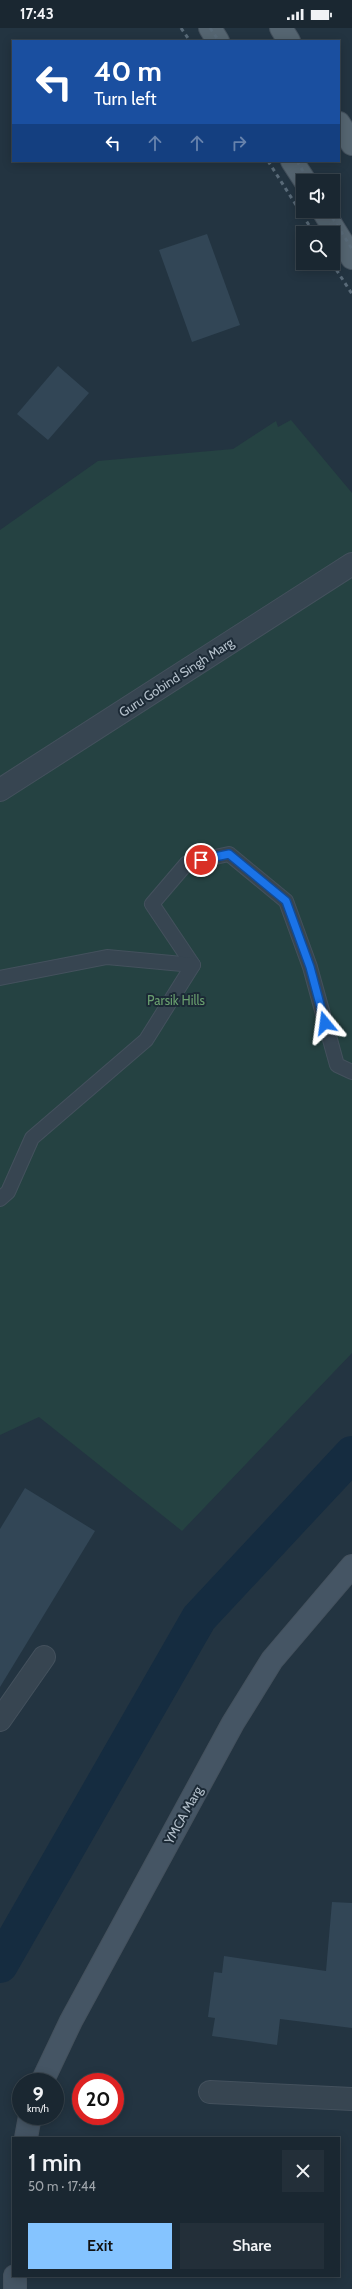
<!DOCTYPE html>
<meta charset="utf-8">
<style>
:root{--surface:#1a2731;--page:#232f39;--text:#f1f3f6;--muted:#9fa5ab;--line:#38444d;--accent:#85c4ff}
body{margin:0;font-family:Cabin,sans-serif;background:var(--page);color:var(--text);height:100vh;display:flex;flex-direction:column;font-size:15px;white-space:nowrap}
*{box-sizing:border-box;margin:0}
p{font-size:13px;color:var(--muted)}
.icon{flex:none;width:22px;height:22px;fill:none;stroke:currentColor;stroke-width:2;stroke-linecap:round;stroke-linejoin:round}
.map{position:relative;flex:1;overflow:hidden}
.sheet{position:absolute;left:12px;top:2109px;width:328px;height:140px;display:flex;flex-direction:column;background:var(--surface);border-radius:0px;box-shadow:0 2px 10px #0003,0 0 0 1px var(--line)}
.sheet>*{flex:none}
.banner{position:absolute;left:12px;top:12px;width:328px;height:122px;border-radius:0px;box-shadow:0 2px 10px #0003,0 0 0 1px var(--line);background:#1a4fa0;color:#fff;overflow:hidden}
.tools{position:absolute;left:296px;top:146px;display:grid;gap:8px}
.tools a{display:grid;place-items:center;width:44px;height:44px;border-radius:0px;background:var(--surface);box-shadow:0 2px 10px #0003,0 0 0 1px var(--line);font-size:20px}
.speed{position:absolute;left:12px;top:2045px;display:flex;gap:8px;font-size:20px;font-weight:700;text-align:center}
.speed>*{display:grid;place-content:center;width:52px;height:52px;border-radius:50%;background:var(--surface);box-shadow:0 2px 10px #0003,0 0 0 1px var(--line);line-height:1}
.speed small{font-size:10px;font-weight:400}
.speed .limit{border:6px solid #d22;background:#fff;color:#111}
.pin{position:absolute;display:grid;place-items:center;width:34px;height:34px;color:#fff;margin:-17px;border:2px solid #fff;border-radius:50%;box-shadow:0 1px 4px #0007}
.me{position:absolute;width:44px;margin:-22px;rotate:344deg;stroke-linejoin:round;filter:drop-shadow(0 0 3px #0008)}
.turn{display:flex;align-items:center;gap:14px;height:84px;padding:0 16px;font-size:18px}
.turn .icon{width:52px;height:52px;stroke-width:2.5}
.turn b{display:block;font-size:28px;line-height:34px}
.lanes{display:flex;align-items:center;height:38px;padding:0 16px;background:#0003;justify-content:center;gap:20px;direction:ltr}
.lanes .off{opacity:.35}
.round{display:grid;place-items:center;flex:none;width:42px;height:42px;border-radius:0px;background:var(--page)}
.overview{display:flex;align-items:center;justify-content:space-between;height:68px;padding:0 16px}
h1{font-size:24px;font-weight:600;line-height:30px}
.button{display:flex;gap:8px;margin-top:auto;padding:8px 16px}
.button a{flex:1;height:46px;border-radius:0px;background:var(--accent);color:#111;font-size:16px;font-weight:600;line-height:46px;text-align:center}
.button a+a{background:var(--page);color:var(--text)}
.status{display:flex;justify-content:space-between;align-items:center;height:28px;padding:0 20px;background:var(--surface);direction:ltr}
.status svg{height:11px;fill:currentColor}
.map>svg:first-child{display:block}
.green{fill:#254242}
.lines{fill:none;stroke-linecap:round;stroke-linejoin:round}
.canal{stroke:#152c40;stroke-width:36}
.building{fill:#324656}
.service-casing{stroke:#44515d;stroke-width:16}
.minor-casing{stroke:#44515d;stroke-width:24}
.tertiary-casing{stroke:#44515d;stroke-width:24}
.secondary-casing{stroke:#44515d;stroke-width:24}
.primary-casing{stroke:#44515d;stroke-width:24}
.service{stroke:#374551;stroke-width:14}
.minor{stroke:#374551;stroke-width:22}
.tertiary{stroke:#374551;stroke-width:22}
.secondary{stroke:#455564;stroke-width:22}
.primary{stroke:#556571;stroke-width:22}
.rail{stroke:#596a78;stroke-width:3;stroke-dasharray:4 4;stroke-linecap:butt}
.route-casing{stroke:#114b97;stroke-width:10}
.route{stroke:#1a73e8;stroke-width:7}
.labels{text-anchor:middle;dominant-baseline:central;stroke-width:4;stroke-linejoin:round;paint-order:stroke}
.street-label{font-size:13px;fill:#b4c0cb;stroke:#1c2a36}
.park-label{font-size:13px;fill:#699e6e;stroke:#1c2a36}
</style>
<div class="status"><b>17:43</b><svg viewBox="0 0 49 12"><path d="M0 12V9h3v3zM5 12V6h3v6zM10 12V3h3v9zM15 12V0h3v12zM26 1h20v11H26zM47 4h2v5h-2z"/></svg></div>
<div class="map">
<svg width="352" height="2261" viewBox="0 0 352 2261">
<rect width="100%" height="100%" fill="#233441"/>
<!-- green -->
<path class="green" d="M 291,392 L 352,465 L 352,1325 L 182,1503 L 39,1389 L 0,1407 L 0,502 L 98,433 L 233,421 L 276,393 L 278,399 Z"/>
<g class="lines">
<!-- canal -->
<path class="canal" d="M 0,1937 L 199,1590 L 352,1426"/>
</g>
<!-- building -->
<g class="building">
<path d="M 207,206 L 240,297 L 192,314 L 159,222 Z"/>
<path d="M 58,338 L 89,365 L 48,412 L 17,386 Z"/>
<path d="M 25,1460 L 95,1503 L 0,1659 L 0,1501 Z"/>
<path d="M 332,1874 L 352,1875 L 352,2000 L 280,1991 L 277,2017 L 212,2008 L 215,1990 L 208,1989 L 214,1944 L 222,1945 L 224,1928 L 326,1943 Z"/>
</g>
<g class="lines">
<defs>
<g id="service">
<path d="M 193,937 L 152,876 L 187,835 L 229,826 L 286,873 L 310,939 L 337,1037 L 352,1044"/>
<path d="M 0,950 L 107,929 L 193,937 L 146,1012 L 32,1110 L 8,1164 L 0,1171"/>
</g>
<g id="minor">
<path d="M 0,1692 L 44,1629"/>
<path d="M 210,2064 L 352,2071"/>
</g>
<path id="tertiary" d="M 0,762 L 352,536"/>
<g id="secondary">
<path d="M 42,2054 L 71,1993 L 233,1695 L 272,1632 L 352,1538"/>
<path d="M 26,2110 L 30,2088"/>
<path d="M 15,2261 L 15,2248"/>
</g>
<g id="primary">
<path d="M 210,0 L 218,13"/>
<path d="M 281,0 L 289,13"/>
<path d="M 339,95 L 352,116"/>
<path d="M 292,133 L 305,153"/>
<path d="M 323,183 L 352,230"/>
</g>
</defs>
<!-- service casing -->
<use href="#service" class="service-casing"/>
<!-- minor casing -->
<use href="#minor" class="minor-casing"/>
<!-- tertiary casing -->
<use href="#tertiary" class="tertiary-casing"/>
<!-- secondary casing -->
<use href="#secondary" class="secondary-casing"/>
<!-- primary casing -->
<use href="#primary" class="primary-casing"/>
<!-- service -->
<use href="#service" class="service"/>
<!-- minor -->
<use href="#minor" class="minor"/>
<!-- tertiary -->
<use href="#tertiary" class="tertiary"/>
<!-- secondary -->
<use href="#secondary" class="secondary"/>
<!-- primary -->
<use href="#primary" class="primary"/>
<!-- rail -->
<g class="rail">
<path d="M 181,0 L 190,13"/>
<path d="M 210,0 L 219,13"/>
<path d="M 268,133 L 314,205"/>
<path d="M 297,133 L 309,153"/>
<path d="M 328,183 L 352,221"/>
<path d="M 332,235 L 352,266"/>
</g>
</g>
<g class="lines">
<defs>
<path id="route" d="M 201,832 L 229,826 L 286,873 L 310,939 L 325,995"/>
</defs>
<!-- route casing -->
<use href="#route" class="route-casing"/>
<!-- route -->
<use href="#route" class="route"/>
</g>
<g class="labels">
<!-- street labels -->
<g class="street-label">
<text transform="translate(176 649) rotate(-33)">Guru Gobind Singh Marg</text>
<text transform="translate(183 1787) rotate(-61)">YMCA Marg</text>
</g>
<!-- park labels -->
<g class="park-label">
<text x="176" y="972">Parsik Hills</text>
</g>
</g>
</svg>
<div class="tools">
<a><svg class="icon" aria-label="sound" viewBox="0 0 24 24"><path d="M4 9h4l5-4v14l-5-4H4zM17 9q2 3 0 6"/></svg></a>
<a><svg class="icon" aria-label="search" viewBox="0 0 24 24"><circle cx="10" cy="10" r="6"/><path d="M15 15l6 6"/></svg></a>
</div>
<div class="speed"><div>9<small>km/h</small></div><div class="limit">20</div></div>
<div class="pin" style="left:201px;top:832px;background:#d93025"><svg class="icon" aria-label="arrive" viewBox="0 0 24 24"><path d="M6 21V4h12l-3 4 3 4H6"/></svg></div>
<svg class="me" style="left:325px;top:995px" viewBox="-20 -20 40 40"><path d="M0-17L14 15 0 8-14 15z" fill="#1a73e8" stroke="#fff" stroke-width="4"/></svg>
<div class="banner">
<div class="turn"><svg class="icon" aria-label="left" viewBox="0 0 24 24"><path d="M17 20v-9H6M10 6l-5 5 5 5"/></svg><div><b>40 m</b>Turn left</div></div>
<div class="lanes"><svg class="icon" aria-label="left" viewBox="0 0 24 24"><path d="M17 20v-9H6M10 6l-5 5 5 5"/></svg><svg class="icon off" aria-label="ahead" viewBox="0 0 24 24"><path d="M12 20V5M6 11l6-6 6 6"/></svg><svg class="icon off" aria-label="ahead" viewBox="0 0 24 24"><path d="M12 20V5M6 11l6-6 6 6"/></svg><svg class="icon off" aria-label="right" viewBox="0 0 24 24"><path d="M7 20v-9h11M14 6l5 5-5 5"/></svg></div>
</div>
<section class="sheet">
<div class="overview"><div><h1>1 min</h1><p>50 m · 17:44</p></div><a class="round"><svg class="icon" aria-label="close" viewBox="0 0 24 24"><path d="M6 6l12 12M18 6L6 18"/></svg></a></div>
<div class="button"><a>Exit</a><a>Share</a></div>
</section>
</div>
